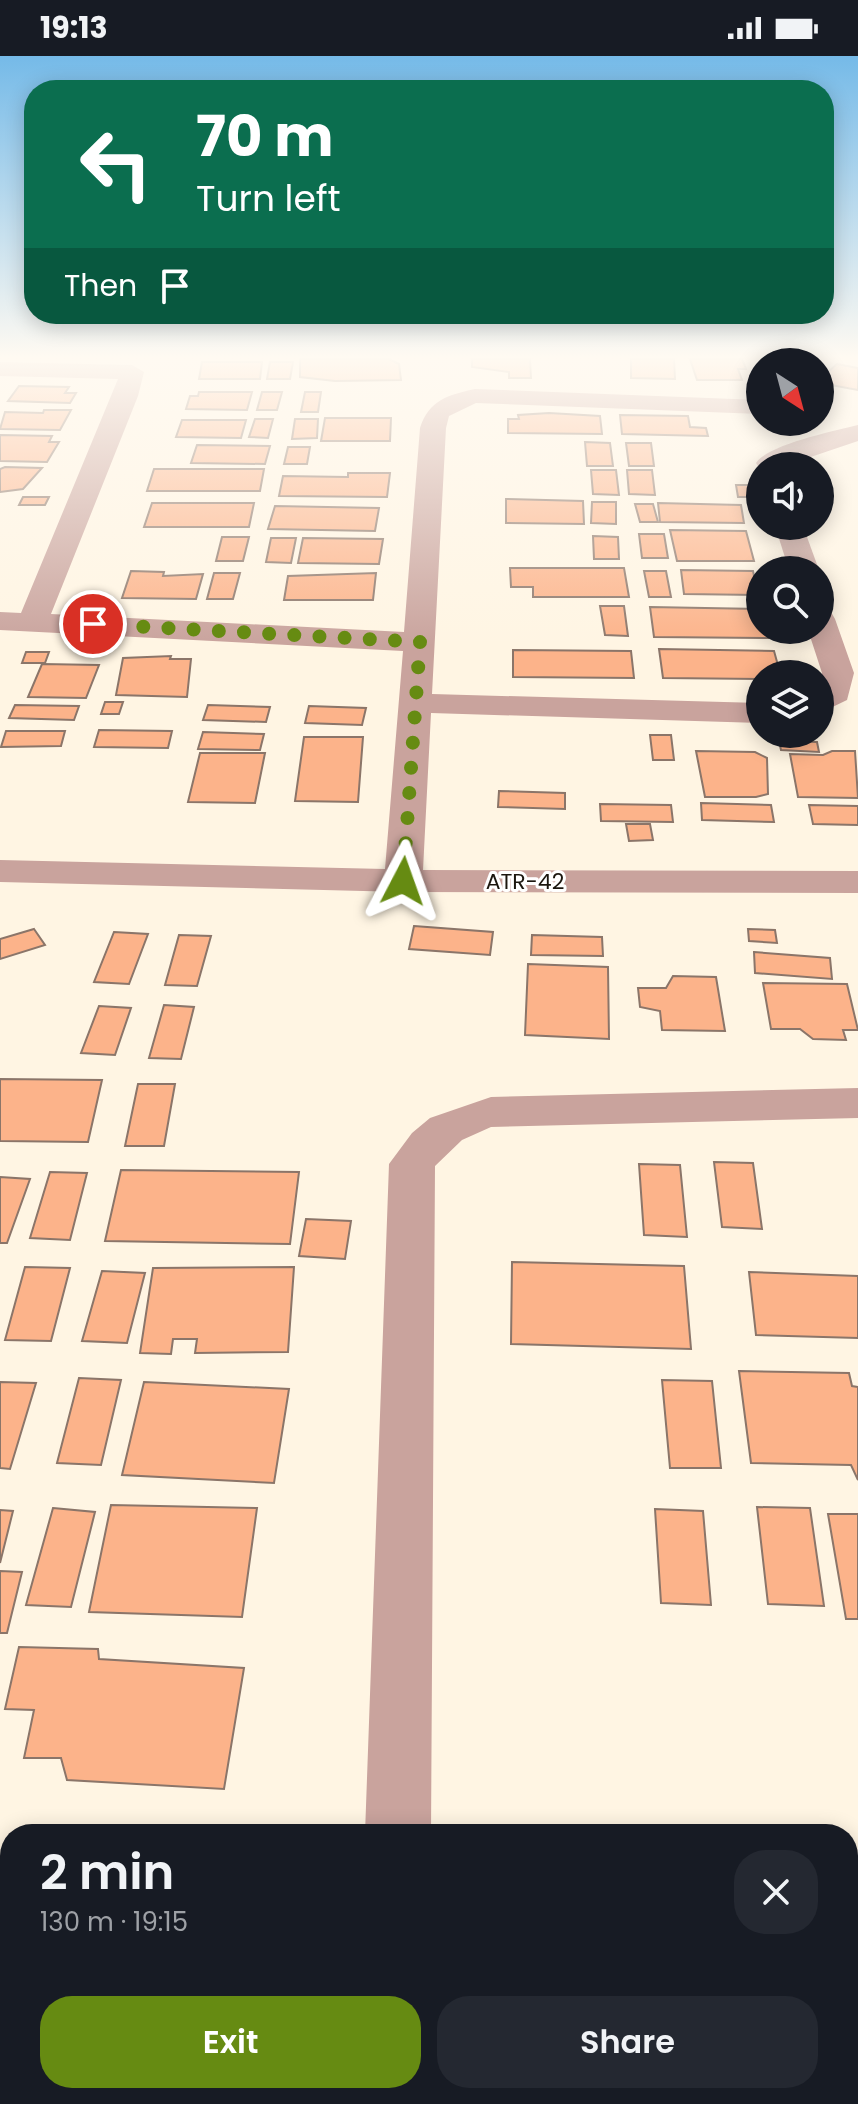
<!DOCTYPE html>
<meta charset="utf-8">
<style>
:root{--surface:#171b24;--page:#242831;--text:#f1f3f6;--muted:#9ea1a6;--accent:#668b12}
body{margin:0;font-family:Poppins,sans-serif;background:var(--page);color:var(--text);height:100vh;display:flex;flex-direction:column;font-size:30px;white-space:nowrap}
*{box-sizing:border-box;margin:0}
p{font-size:26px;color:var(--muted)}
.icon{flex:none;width:44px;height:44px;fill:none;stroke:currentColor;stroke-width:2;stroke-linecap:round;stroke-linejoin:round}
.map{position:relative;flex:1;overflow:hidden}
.details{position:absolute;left:0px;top:1768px;width:858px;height:280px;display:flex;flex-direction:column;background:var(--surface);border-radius:32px 32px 0 0;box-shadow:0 4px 20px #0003}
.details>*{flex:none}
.hud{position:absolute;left:24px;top:24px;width:810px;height:244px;border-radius:32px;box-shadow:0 4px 20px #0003;background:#0b6e4f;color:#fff;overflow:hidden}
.needle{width:52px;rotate:144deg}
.tools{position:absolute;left:746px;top:292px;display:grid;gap:16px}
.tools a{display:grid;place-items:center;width:88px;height:88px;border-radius:50%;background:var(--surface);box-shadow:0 4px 20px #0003;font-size:40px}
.pin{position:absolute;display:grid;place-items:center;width:68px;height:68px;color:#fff;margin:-34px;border:4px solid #fff;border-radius:50%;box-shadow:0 2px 8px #0007}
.me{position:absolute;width:88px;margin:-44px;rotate:4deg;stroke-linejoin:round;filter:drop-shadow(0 0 6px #0008)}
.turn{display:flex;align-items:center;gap:28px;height:168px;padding:0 40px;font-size:36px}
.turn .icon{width:104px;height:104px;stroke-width:2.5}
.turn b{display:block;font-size:56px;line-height:68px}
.then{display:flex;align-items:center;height:76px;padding:0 40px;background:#0003;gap:16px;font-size:30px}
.round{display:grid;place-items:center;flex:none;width:84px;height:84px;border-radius:32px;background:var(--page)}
.overview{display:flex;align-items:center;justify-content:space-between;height:136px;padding:0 40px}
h1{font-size:48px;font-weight:600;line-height:60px}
.cta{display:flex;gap:16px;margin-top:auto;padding:16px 40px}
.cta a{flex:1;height:92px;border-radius:32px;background:var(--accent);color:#fff;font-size:32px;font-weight:600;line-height:92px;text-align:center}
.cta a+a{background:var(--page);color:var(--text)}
.status{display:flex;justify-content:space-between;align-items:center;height:56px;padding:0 40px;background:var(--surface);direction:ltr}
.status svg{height:22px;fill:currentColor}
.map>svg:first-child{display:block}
.building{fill:#fcb38a;stroke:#8b7569;stroke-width:2}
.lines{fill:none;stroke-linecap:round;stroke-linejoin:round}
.minor{fill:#c9a39d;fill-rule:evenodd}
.route{stroke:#668b12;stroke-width:14;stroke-dasharray:0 25.2}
.labels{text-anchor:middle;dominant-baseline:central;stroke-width:6;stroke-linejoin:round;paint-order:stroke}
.street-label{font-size:22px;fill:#1b160e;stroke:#fff}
</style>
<div class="status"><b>19:13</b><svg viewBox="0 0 49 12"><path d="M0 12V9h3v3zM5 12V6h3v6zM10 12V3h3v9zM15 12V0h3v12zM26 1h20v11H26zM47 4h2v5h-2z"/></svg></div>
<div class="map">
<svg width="858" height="2048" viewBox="0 0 858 2048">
<rect width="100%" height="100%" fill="#fff5e3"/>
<!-- building -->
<g class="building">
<path d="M 300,303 L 389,303 L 399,308 L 401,324 L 335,325 L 300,321 Z"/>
<path d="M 472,303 L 530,303 L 531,322 L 509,322 L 509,316 L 472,311 Z"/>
<path d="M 631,303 L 674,303 L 675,323 L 631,322 Z"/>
<path d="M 690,303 L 742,303 L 746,313 L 738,313 L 742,324 L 697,324 Z"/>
<path d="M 202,306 L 262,306 L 260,323 L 199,323 Z"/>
<path d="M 270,306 L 293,306 L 290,323 L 267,323 Z"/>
<path d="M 837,308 L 858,312 L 858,334 L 820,327 L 820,323 Z"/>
<path d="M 19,330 L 69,331 L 65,337 L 76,337 L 70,347 L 8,345 Z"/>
<path d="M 199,336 L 252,336 L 247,354 L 186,353 L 190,340 L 198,340 Z"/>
<path d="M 262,336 L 282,336 L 277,354 L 257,354 Z"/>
<path d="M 305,336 L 321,336 L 318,356 L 301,356 Z"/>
<path d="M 44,354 L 71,354 L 60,374 L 0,373 L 5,356 L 43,357 Z"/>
<path d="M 549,357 L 600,360 L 602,378 L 508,377 L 508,363 L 519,363 L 518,359 Z"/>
<path d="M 620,359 L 688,360 L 690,371 L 706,372 L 708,380 L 622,378 Z"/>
<path d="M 325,362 L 391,362 L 390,385 L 321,385 Z"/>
<path d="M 255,363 L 273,363 L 268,382 L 249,381 Z"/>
<path d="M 295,363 L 318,363 L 317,382 L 292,383 Z"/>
<path d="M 182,364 L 246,364 L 241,382 L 176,381 Z"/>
<path d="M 0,379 L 52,380 L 49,386 L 59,386 L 47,406 L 0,405 Z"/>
<path d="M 585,386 L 610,387 L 613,410 L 587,410 Z"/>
<path d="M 626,387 L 651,387 L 654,410 L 629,410 Z"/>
<path d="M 197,389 L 270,390 L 265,408 L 191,407 Z"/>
<path d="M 288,391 L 310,391 L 307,408 L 284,408 Z"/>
<path d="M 5,411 L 42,412 L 23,433 L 0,436 L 0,413 Z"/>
<path d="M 154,413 L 264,413 L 260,435 L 147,435 Z"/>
<path d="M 591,414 L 616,414 L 619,439 L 593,438 Z"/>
<path d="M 627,414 L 652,414 L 655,439 L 629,438 Z"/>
<path d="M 348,417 L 390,417 L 387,441 L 279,440 L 283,420 L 348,421 Z"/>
<path d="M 736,429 L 760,429 L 760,441 L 738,441 Z"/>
<path d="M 23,441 L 49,441 L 45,449 L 19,449 Z"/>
<path d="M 506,443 L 583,445 L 584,468 L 506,467 Z"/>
<path d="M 592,446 L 616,446 L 616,468 L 591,467 Z"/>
<path d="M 152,447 L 254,447 L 249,471 L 144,471 Z"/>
<path d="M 658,447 L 741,449 L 744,467 L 660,466 Z"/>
<path d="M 635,448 L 653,448 L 658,466 L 640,466 Z"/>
<path d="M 275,450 L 379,452 L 375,475 L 268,473 Z"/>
<path d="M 670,474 L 746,475 L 754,505 L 677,505 Z"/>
<path d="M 639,478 L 664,478 L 668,502 L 642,502 Z"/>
<path d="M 593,480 L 618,481 L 619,503 L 594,503 Z"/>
<path d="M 222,481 L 249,481 L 243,505 L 216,505 Z"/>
<path d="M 271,482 L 296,482 L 291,507 L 266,506 Z"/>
<path d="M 303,482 L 383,483 L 379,508 L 298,507 Z"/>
<path d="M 510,512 L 624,512 L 629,541 L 533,541 L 533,531 L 511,531 Z"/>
<path d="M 681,514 L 753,515 L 758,539 L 684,538 Z"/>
<path d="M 131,515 L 164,516 L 163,520 L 203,518 L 196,543 L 122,542 Z"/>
<path d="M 644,515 L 666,515 L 671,541 L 649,541 Z"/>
<path d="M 214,517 L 240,517 L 233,543 L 207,543 Z"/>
<path d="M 376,517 L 373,544 L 284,544 L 288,520 Z"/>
<path d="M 600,550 L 624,550 L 628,580 L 605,579 Z"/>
<path d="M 650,551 L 760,553 L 760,574 L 766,574 L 768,582 L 654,581 Z"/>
<path d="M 659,593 L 774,595 L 779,613 L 766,614 L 767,618 L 760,618 L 760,623 L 663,622 Z"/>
<path d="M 513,594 L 631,595 L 634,622 L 513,621 Z"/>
<path d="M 26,596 L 49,596 L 45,607 L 22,607 Z"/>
<path d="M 171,600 L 170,603 L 191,603 L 187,641 L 116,639 L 123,602 Z"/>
<path d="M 42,608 L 99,609 L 86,642 L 28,641 Z"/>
<path d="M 105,646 L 123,646 L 119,658 L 101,658 Z"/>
<path d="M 15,649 L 79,650 L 74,664 L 9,662 Z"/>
<path d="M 208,649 L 270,651 L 266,666 L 203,664 Z"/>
<path d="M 309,650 L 366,652 L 362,669 L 305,667 Z"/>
<path d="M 99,674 L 172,675 L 168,692 L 94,691 Z"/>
<path d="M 6,675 L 65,675 L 61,690 L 1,691 Z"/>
<path d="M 203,676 L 264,678 L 260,694 L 198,693 Z"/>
<path d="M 650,679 L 671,679 L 674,704 L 653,704 Z"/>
<path d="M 304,681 L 363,681 L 358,746 L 295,745 Z"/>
<path d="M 779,685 L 817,686 L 819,696 L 781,694 Z"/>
<path d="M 696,695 L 755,696 L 767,702 L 768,738 L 756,741 L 705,741 Z"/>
<path d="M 832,695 L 855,695 L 858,742 L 798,741 L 790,698 L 823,699 Z"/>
<path d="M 200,697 L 265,697 L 255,747 L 188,746 Z"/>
<path d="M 499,735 L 565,737 L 565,753 L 498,751 Z"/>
<path d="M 701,747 L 771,749 L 774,766 L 702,764 Z"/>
<path d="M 600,748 L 671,749 L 673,766 L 601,765 Z"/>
<path d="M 809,749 L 858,750 L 858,769 L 813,768 Z"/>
<path d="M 626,768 L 650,768 L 653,784 L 629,785 Z"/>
<path d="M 414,870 L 493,876 L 490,899 L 409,893 Z"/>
<path d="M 34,873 L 45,889 L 0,903 L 0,883 Z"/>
<path d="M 748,873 L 775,874 L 777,887 L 749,885 Z"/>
<path d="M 114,876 L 148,878 L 129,928 L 94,926 Z"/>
<path d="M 179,879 L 211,880 L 197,930 L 165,929 Z"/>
<path d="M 532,879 L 602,881 L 603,900 L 531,899 Z"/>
<path d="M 754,896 L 830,902 L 832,923 L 755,917 Z"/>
<path d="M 528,908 L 608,911 L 609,983 L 525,979 Z"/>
<path d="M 673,920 L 716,921 L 725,975 L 662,974 L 660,955 L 640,951 L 638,932 L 666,932 Z"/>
<path d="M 763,927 L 847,928 L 858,974 L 843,974 L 846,984 L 813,983 L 800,973 L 771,973 Z"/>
<path d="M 164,949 L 194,951 L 181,1003 L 149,1002 Z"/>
<path d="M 99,950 L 131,952 L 115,999 L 81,997 Z"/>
<path d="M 0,1023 L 102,1024 L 88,1086 L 0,1085 Z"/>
<path d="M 138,1028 L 175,1028 L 164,1090 L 125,1090 Z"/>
<path d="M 714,1106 L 753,1107 L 762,1173 L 722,1171 Z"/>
<path d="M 639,1108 L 680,1109 L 687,1181 L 644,1179 Z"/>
<path d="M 121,1114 L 299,1116 L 290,1188 L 105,1185 Z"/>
<path d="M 50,1116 L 87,1117 L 70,1184 L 30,1182 Z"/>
<path d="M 0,1121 L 30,1123 L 7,1187 L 0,1187 Z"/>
<path d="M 306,1163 L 351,1165 L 345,1203 L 299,1200 Z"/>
<path d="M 512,1206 L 684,1210 L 691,1293 L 511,1288 Z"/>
<path d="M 25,1211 L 70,1212 L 51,1285 L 5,1284 Z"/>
<path d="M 294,1211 L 288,1296 L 195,1297 L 197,1283 L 173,1283 L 171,1298 L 140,1297 L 153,1212 Z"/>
<path d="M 102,1215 L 145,1217 L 127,1287 L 82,1285 Z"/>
<path d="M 749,1216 L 858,1220 L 858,1282 L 756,1279 Z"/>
<path d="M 739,1315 L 849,1317 L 852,1330 L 858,1331 L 858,1424 L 851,1409 L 751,1407 Z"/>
<path d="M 79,1322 L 121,1324 L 101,1409 L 57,1407 Z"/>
<path d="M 662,1324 L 712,1325 L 721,1412 L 670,1412 Z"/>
<path d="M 0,1326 L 36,1327 L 10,1413 L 0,1412 Z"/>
<path d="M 144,1326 L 289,1333 L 274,1427 L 122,1419 Z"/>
<path d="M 111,1449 L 257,1452 L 242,1561 L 89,1556 Z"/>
<path d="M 757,1451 L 810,1452 L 824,1550 L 768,1548 Z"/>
<path d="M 53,1452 L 95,1456 L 71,1551 L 26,1549 Z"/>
<path d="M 655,1453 L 703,1455 L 711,1549 L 661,1547 Z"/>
<path d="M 0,1454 L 13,1455 L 0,1507 Z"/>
<path d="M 828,1458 L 858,1458 L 858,1563 L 846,1563 Z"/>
<path d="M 0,1515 L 22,1516 L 7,1577 L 0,1577 Z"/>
<path d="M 19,1591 L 98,1593 L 99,1603 L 244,1612 L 224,1733 L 67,1724 L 61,1702 L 24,1702 L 34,1654 L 5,1653 Z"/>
<path d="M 174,2038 L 343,2038 L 343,2048 L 172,2048 Z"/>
<path d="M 627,2038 L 759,2038 L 774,2048 L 628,2048 Z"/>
</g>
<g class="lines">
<!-- minor -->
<g class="minor">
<path d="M 0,306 L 132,309 L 144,316 L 138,340 L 51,558 L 404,576 L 420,372 C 429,344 448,339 475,333 L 760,344 L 760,358 L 476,347 L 449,360 L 446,372 L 432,638 L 760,647 L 760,667 L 431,657 L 423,814 L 858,815 L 858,837 L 403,836 L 0,826 L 0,804 L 385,813 L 403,595 L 0,574 L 0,556 L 21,557 L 118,323 L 0,320 Z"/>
<path d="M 858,369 L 858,385 L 784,410 L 760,413 L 756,407 C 769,388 835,375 858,369 Z"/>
<path d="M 775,470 L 803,470 L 819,514 L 789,514 Z"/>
<path d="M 820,554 L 831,556 L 835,563 L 854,617 L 847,644 L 820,657 L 822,617 L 808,574 L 820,574 Z"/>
<path d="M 858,1032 L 858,1062 L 491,1071 L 462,1084 L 435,1110 L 431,1778 L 365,1778 L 389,1108 L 412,1077 L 430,1062 L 491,1041 Z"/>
<rect x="0" y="1844" width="10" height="68"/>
<rect x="848" y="1869" width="10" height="70"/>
</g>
</g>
<!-- sky -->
<linearGradient id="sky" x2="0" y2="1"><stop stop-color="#75bae8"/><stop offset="0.51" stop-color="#fffaf2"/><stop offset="1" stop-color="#fffaf2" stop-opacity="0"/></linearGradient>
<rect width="858" height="590" fill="url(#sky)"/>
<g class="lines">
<!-- route -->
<path class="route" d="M 93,568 L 420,586 L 403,825"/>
</g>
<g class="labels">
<!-- street labels -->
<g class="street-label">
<text x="525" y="825">ATR-42</text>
</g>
</g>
</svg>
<div class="tools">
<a><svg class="needle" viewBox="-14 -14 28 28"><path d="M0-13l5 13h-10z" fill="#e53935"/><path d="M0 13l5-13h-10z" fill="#9ea1a6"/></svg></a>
<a><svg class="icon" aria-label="sound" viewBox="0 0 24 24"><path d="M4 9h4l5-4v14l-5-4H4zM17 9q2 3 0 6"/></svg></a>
<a><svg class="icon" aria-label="search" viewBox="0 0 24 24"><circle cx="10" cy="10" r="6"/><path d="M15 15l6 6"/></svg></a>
<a><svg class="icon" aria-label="layers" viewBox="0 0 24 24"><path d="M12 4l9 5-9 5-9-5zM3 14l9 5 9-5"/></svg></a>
</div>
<div class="pin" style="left:93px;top:568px;background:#d93025"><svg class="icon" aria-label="arrive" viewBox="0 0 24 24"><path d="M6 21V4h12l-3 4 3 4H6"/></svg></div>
<svg class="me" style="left:403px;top:825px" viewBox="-20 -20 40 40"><path d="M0-17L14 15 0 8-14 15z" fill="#668b12" stroke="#fff" stroke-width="4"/></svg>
<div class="hud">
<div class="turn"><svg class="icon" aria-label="left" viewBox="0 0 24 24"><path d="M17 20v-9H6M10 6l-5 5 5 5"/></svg><div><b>70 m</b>Turn left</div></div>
<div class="then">Then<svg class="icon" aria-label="arrive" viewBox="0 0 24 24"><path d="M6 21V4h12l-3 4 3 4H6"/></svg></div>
</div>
<section class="details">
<div class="overview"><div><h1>2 min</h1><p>130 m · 19:15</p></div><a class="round"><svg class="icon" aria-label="close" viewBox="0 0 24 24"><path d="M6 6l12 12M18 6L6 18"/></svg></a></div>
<div class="cta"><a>Exit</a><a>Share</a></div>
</section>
</div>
